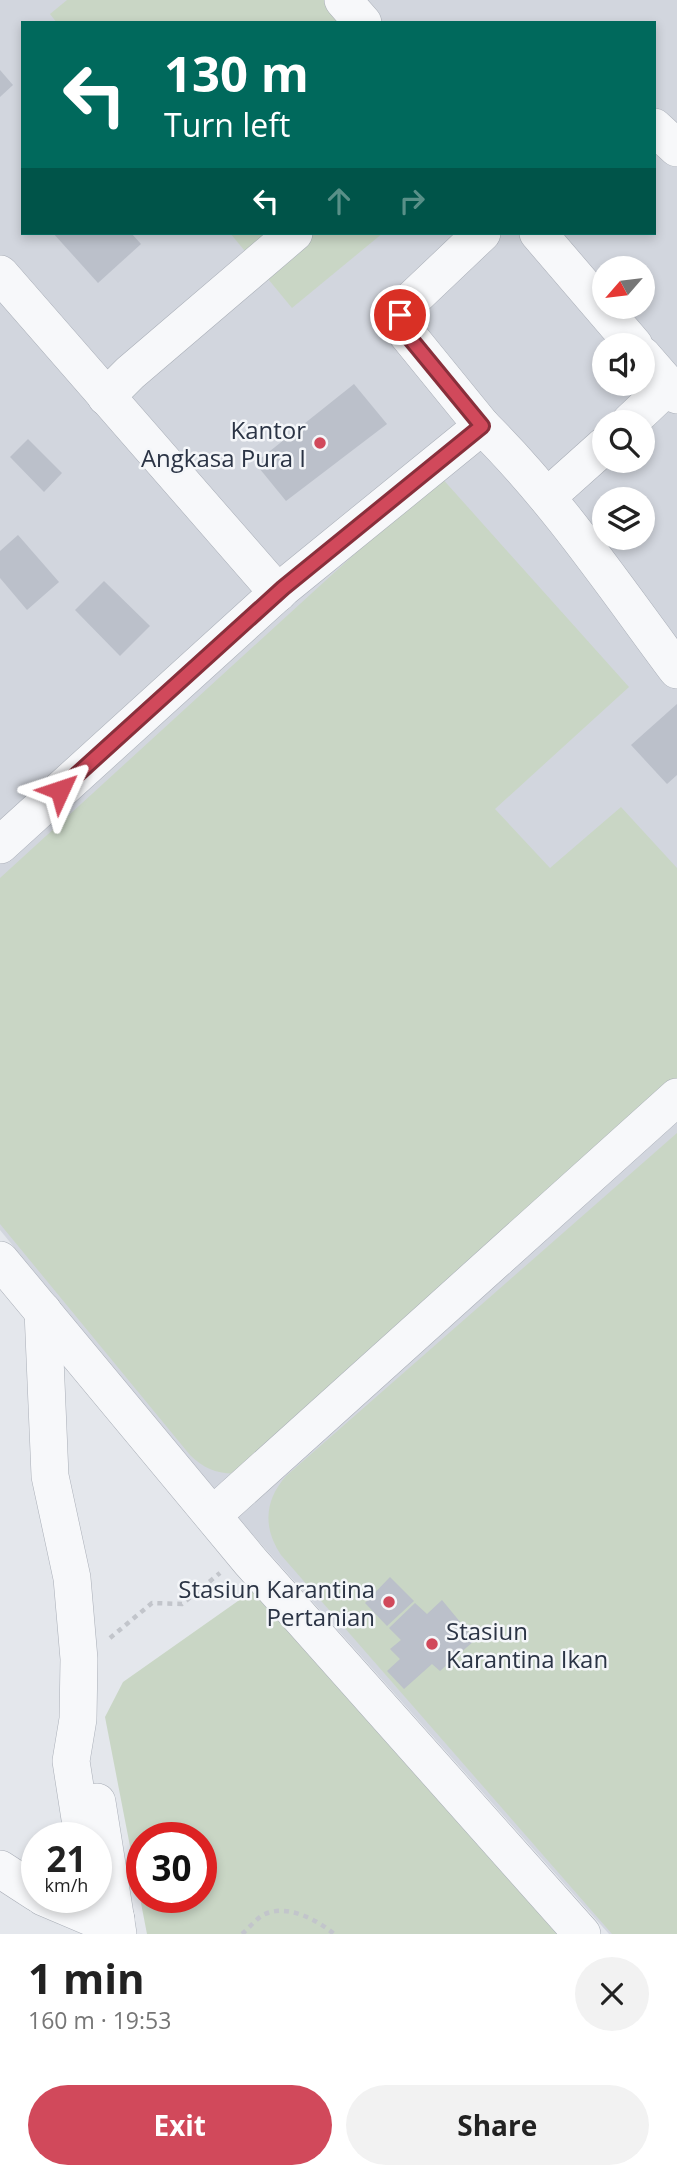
<!DOCTYPE html>
<meta charset="utf-8">
<style>
:root{--surface:#fff;--page:#f2f2f2;--text:#222;--muted:#767676;--accent:#d1495b}
body{margin:0;font-family:"Open Sans",sans-serif;background:var(--page);color:var(--text);height:100vh;display:flex;flex-direction:column;font-size:26px;white-space:nowrap}
*{box-sizing:border-box;margin:0}
p{font-size:23px;color:var(--muted)}
.icon{flex:none;width:38px;height:38px;fill:none;stroke:currentColor;stroke-width:2;stroke-linecap:round;stroke-linejoin:round}
.map{position:relative;height:1934px;overflow:hidden}
.details{display:flex;flex-direction:column;background:var(--surface);flex:1}
.details>*{flex:none}
.banner{position:absolute;left:21px;top:21px;width:635px;height:214px;border-radius:0px;box-shadow:0 4px 10px #0003;background:#00695c;color:#fff;overflow:hidden}
.needle{width:46px;rotate:242deg}
.buttons{position:absolute;left:592px;top:256px;display:grid;gap:14px}
.buttons a{display:grid;place-items:center;width:63px;height:63px;border-radius:50%;background:var(--surface);box-shadow:0 4px 10px #0003;font-size:35px}
.speed{position:absolute;left:21px;top:1822px;display:flex;gap:14px;font-size:35px;font-weight:700;text-align:center}
.speed>*{display:grid;place-content:center;width:91px;height:91px;border-radius:50%;background:var(--surface);box-shadow:0 4px 10px #0003;line-height:1}
.speed small{font-size:18px;font-weight:400}
.speed .limit{border:10px solid #d22;background:#fff;color:#111}
.pin{position:absolute;display:grid;place-items:center;width:60px;height:60px;color:#fff;margin:-30px;border:4px solid #fff;border-radius:50%;box-shadow:0 2px 7px #0007}
.me{position:absolute;width:77px;margin:-38px;rotate:48deg;stroke-linejoin:round;filter:drop-shadow(0 0 5px #0008)}
.turn{display:flex;align-items:center;gap:24px;height:147px;padding:0 28px;font-size:32px}
.turn .icon{width:91px;height:91px;stroke-width:2.5}
.turn b{display:block;font-size:49px;line-height:60px}
.lanes{display:flex;align-items:center;height:66px;padding:0 28px;background:#0003;justify-content:center;gap:35px;direction:ltr}
.lanes .off{opacity:.35}
.round{display:grid;place-items:center;flex:none;width:74px;height:74px;border-radius:37px;background:var(--page)}
.summary{display:flex;align-items:center;justify-content:space-between;height:119px;padding:0 28px}
h1{font-size:42px;font-weight:700;line-height:52px}
.action{display:flex;gap:14px;margin-top:auto;padding:14px 28px}
.action a{flex:1;height:80px;border-radius:42px;background:var(--accent);color:#fff;font-size:28px;font-weight:700;line-height:80px;text-align:center}
.action a+a{background:var(--page);color:var(--text)}
.map>svg:first-child{display:block}
.built{fill:#d2d6de;fill-rule:evenodd}
.green{fill:#c9d6c5;fill-rule:evenodd}
.building{fill:#bbc0ca}
.lines{fill:none;stroke-linecap:round;stroke-linejoin:round}
.minor-casing{stroke:#a9aeb7;stroke-width:38}
.path{stroke:#c2c5cb;stroke-width:4.5;stroke-dasharray:5 5;stroke-linecap:butt}
.minor{stroke:#f7f8fa;stroke-width:37}
.route-casing{stroke:#882f3b;stroke-width:18}
.route{stroke:#d1495b;stroke-width:12}
.poi-dot{fill:#d1495b;stroke:#f4f6f9;stroke-width:2.5}
.labels{text-anchor:middle;dominant-baseline:central;stroke-width:5;stroke-linejoin:round;paint-order:stroke}
.poi-label{font-size:24px;fill:#2b3445;stroke:#f4f6f9;text-anchor:end}
</style>
<div class="map">
<svg width="677" height="1934" viewBox="0 0 677 1934">
<rect width="100%" height="100%" fill="#e4e7ec"/>
<!-- built -->
<path class="built" d="M 0,0 L 677,0 L 677,1934 L 609,1934 L 212,1489 L 0,1230 ZM 23,23 L 654,23 L 654,233 L 23,233 ZM 604,268 L 642,268 L 642,306 L 604,306 ZM 604,345 L 642,345 L 642,383 L 604,383 ZM 604,422 L 642,422 L 642,460 L 604,460 ZM 604,499 L 642,499 L 642,537 L 604,537 Z"/>
<!-- green -->
<g class="green">
<path d="M 67,0 L 326,0 L 345,23 L 57,23 L 50,14 Z"/>
<path d="M 230,233 L 383,233 L 292,308 Z"/>
<path d="M 440,476 L 629,687 L 495,809 L 550,868 L 621,807 L 677,868 L 677,1093 L 241,1473 C 220,1475 205,1470 190,1455 L 0,1224 L 0,878 Z"/>
<path d="M 677,1133 L 677,1934 L 612,1934 L 281,1555 C 263,1528 264,1501 286,1476 Z"/>
<path d="M 255,1589 L 560,1934 L 147,1934 L 105,1717 L 123,1682 ZM 142,1838 L 201,1838 L 201,1897 L 142,1897 Z"/>
</g>
<!-- building -->
<g class="building">
<path d="M 0,70 L 13,85 L 0,97 Z"/>
<path d="M 53,233 L 131,233 L 141,244 L 98,283 Z"/>
<path d="M 354,384 L 387,424 L 286,501 L 255,463 Z"/>
<path d="M 28,439 L 62,473 L 44,492 L 10,457 Z"/>
<path d="M 18,535 L 59,582 L 27,610 L 0,578 L 0,551 Z"/>
<path d="M 104,581 L 150,626 L 120,656 L 75,610 Z"/>
<path d="M 677,704 L 677,775 L 667,784 L 631,745 Z"/>
<path d="M 390,1577 L 414,1601 L 387,1626 L 365,1603 Z"/>
<path d="M 442,1600 L 475,1640 L 440,1671 L 432,1664 L 404,1689 L 387,1671 L 400,1659 L 390,1649 L 401,1640 L 389,1628 L 415,1603 L 427,1614 Z"/>
</g>
<g class="lines">
<defs>
<g id="minor">
<path d="M 343,0 L 363,23"/>
<path d="M 654,127 L 677,148"/>
<path d="M 482,233 L 403,308 L 399,324 L 482,426"/>
<path d="M 538,233 L 634,345"/>
<path d="M 0,274 L 278,593"/>
<path d="M 642,355 L 677,395"/>
<path d="M 106,397 L 130,373 L 294,233"/>
<path d="M 630,422 L 669,385"/>
<path d="M 547,497 L 604,446"/>
<path d="M 0,845 L 283,588 L 482,426 C 556,499 615,587 677,670"/>
<path d="M 0,1260 L 250,1561 L 582,1934"/>
<path d="M 43,1311 L 50,1476 L 72,1578 L 79,1659 L 78,1719 L 71,1761 L 83,1838"/>
<path d="M 213,1515 L 677,1097"/>
<path d="M 97,1802 L 118,1934"/>
<path d="M 0,1869 L 37,1893"/>
<path d="M 43,1897 L 95,1919 L 116,1919"/>
</g>
</defs>
<!-- minor casing -->
<use href="#minor" class="minor-casing"/>
<!-- path -->
<g class="path">
<path d="M 110,1638 L 152,1603 L 182,1604 L 220,1573"/>
<path d="M 242,1934 C 249,1928 255,1920 263,1915 C 286,1903 316,1919 334,1934"/>
</g>
<!-- minor -->
<use href="#minor" class="minor"/>
</g>
<g class="lines">
<defs>
<path id="route" d="M 60,790 L 283,588 L 482,426 L 404,331 L 399,324 L 400,315"/>
</defs>
<!-- route casing -->
<use href="#route" class="route-casing"/>
<!-- route -->
<use href="#route" class="route"/>
</g>
<!-- markers -->
<g class="poi-dot">
<circle cx="320" cy="443" r="7"/>
<circle cx="389" cy="1602" r="7"/>
<circle cx="432" cy="1644" r="7"/>
</g>
<g class="labels">
<!-- poi labels -->
<g class="poi-label">
<text x="306" y="429">Kantor<tspan x="306" dy="28">Angkasa Pura I</tspan></text>
<text x="375" y="1588">Stasiun Karantina<tspan x="375" dy="28">Pertanian</tspan></text>
<text x="446" y="1630" text-anchor="start">Stasiun<tspan x="446" dy="28">Karantina Ikan</tspan></text>
</g>
</g>
</svg>
<div class="buttons">
<a><svg class="needle" viewBox="-14 -14 28 28"><path d="M0-13l5 13h-10z" fill="#e53935"/><path d="M0 13l5-13h-10z" fill="#767676"/></svg></a>
<a><svg class="icon" aria-label="sound" viewBox="0 0 24 24"><path d="M4 9h4l5-4v14l-5-4H4zM17 9q2 3 0 6"/></svg></a>
<a><svg class="icon" aria-label="search" viewBox="0 0 24 24"><circle cx="10" cy="10" r="6"/><path d="M15 15l6 6"/></svg></a>
<a><svg class="icon" aria-label="layers" viewBox="0 0 24 24"><path d="M12 4l9 5-9 5-9-5zM3 14l9 5 9-5"/></svg></a>
</div>
<div class="speed"><div>21<small>km/h</small></div><div class="limit">30</div></div>
<div class="pin" style="left:400px;top:315px;background:#d93025"><svg class="icon" aria-label="arrive" viewBox="0 0 24 24"><path d="M6 21V4h12l-3 4 3 4H6"/></svg></div>
<svg class="me" style="left:60px;top:790px" viewBox="-20 -20 40 40"><path d="M0-17L14 15 0 8-14 15z" fill="#d1495b" stroke="#fff" stroke-width="4"/></svg>
<div class="banner">
<div class="turn"><svg class="icon" aria-label="left" viewBox="0 0 24 24"><path d="M17 20v-9H6M10 6l-5 5 5 5"/></svg><div><b>130 m</b>Turn left</div></div>
<div class="lanes"><svg class="icon" aria-label="left" viewBox="0 0 24 24"><path d="M17 20v-9H6M10 6l-5 5 5 5"/></svg><svg class="icon off" aria-label="ahead" viewBox="0 0 24 24"><path d="M12 20V5M6 11l6-6 6 6"/></svg><svg class="icon off" aria-label="right" viewBox="0 0 24 24"><path d="M7 20v-9h11M14 6l5 5-5 5"/></svg></div>
</div>
</div>
<section class="details">
<div class="summary"><div><h1>1 min</h1><p>160 m · 19:53</p></div><a class="round"><svg class="icon" aria-label="close" viewBox="0 0 24 24"><path d="M6 6l12 12M18 6L6 18"/></svg></a></div>
<div class="action"><a>Exit</a><a>Share</a></div>
</section>
